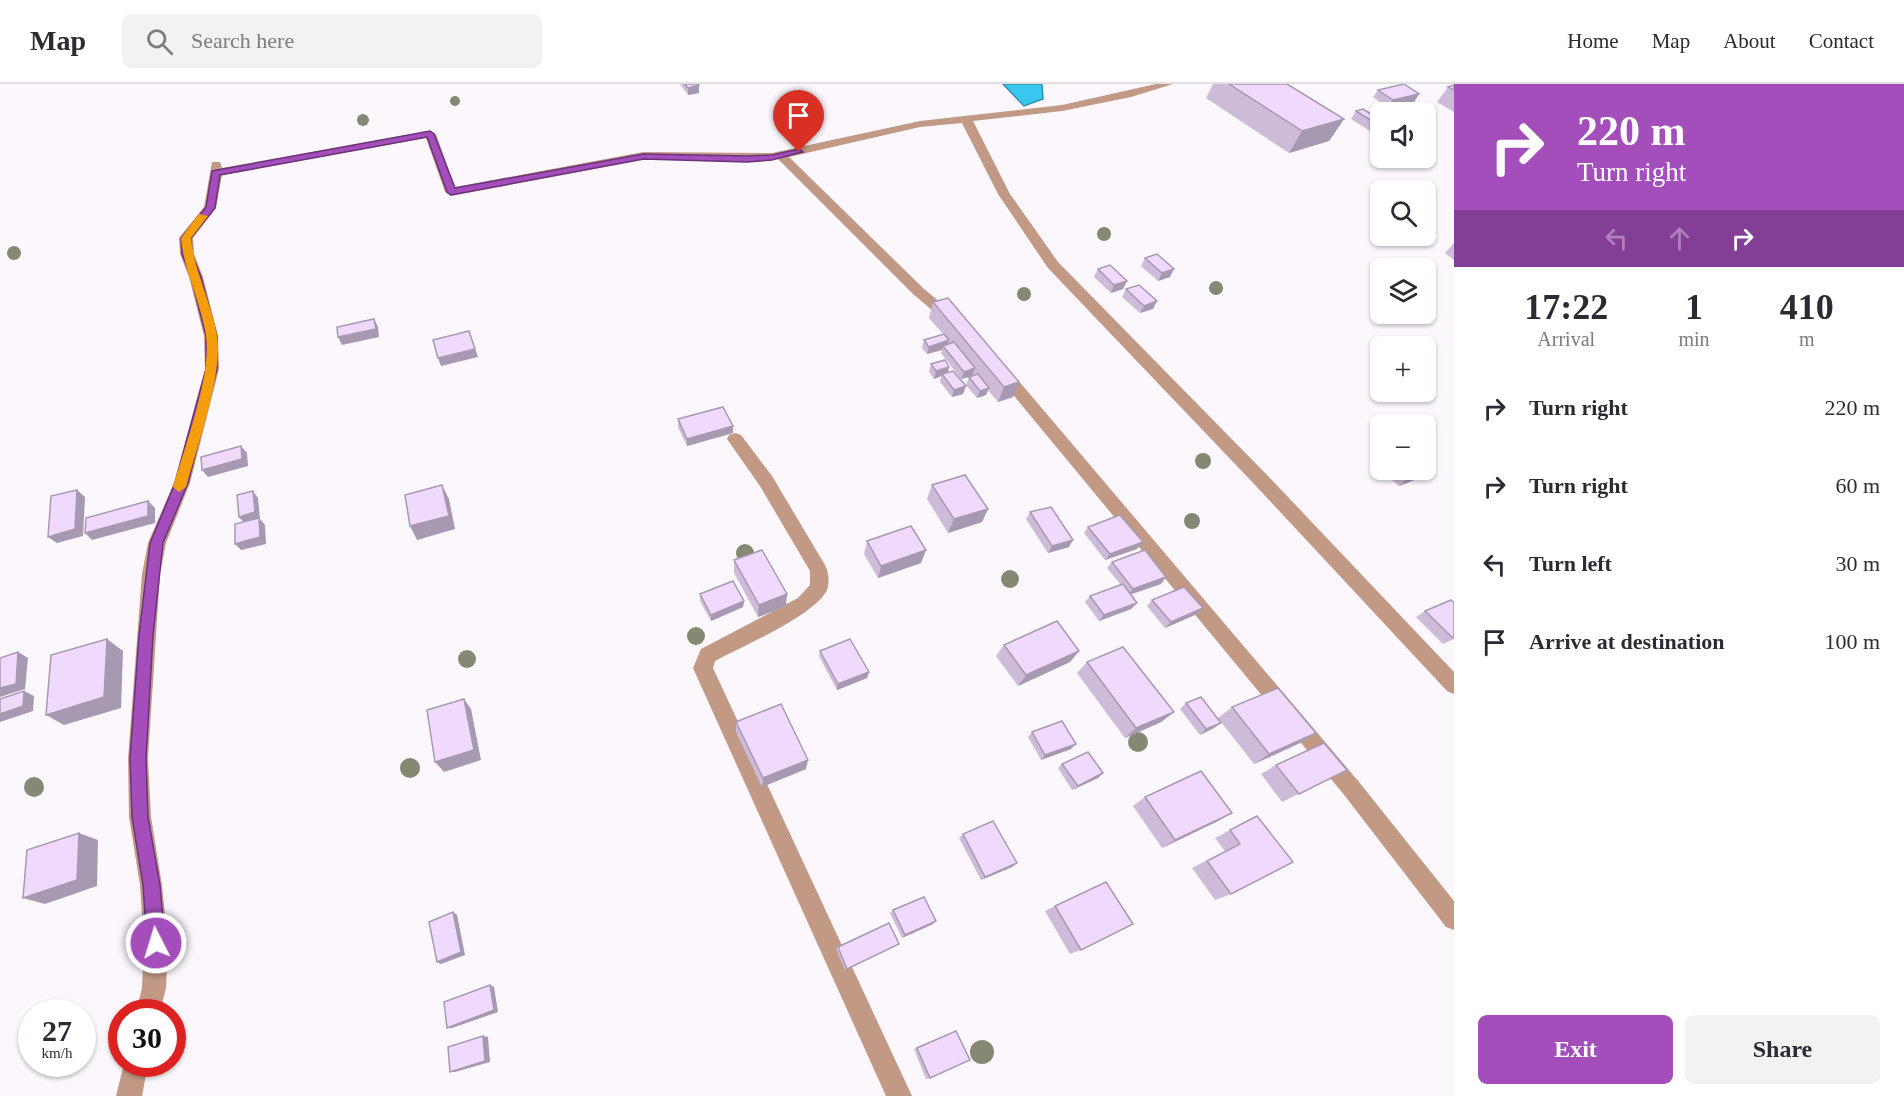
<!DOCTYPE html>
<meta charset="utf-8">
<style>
:root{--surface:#fff;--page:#f2f2f3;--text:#2b2b33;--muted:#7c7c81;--line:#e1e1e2;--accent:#a44ebb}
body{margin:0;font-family:"Times New Roman",serif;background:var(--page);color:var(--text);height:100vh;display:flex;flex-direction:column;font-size:22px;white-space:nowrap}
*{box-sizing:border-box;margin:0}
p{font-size:20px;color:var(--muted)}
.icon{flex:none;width:33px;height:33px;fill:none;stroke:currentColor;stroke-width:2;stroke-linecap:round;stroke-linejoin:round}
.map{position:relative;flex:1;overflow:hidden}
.side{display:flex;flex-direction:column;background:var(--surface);width:450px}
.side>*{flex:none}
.top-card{background:#a44ebb;color:#fff;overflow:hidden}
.buttons{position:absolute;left:1370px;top:18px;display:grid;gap:12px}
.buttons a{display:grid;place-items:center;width:66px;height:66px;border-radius:9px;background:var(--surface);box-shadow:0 2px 4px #0004;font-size:30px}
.speed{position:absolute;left:18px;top:915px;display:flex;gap:12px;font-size:30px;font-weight:700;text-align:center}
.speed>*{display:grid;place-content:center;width:78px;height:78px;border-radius:50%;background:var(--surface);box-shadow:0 2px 4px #0004;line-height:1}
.speed small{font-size:15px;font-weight:400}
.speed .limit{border:9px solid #d22;background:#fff;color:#111}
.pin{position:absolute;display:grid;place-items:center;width:51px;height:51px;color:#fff;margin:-62px -26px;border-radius:50% 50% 50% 0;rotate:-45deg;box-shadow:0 0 6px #0007}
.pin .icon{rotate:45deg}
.me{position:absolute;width:66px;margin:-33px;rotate:355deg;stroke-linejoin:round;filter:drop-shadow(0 0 4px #0008)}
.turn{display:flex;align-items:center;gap:21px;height:126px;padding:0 24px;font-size:27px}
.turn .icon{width:78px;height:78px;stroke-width:2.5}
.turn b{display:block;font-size:42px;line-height:51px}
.lanes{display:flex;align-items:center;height:57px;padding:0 24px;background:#0003;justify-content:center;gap:30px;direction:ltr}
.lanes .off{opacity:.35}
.eta{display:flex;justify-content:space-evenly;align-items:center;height:102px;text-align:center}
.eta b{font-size:36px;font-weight:600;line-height:42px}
.primary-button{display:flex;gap:12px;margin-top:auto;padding:12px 24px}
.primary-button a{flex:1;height:69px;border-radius:9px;background:var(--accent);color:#fff;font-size:24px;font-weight:600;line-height:69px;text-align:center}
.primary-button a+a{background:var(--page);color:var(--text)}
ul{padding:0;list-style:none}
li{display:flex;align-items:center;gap:18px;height:78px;padding:0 24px}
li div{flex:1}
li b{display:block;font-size:22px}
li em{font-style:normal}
header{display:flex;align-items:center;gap:36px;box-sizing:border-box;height:84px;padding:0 30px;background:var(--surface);border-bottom:2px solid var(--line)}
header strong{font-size:28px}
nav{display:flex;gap:33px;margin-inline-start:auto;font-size:21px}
.search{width:420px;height:54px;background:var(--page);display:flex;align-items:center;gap:15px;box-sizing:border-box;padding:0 21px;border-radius:9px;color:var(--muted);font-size:22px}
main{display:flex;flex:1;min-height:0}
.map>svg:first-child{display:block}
.water{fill:#38c8ef;stroke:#2e91af;stroke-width:1.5}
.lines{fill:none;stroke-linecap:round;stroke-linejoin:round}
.minor{fill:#c29985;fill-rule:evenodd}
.tree{fill:#878873}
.wall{fill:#cebbda}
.shaded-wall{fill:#a799b1}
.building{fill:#efdafd;stroke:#a799b1;stroke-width:1.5}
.route{fill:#a44ebb;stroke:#6b337a;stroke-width:1.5}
.slow{fill:#f59e0b}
</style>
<header>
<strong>Map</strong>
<div class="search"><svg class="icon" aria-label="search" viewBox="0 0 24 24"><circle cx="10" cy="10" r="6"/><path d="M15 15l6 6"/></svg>Search here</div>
<nav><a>Home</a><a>Map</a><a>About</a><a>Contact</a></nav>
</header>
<main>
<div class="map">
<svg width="1454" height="1012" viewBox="0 0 1454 1012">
<rect width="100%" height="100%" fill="#fbf7fd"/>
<!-- water -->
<path class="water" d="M 1003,0 L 1042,0 L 1043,15 L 1024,22 Z"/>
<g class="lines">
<!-- minor -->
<g class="minor">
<path d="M 1156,0 L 1173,0 L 1131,13 L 1062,27 L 973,37 L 1010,110 L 1058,178 L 1268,392 L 1454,588 L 1454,610 L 1447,607 L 1256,402 L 1048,184 L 998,110 L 962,39 L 920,43 L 789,73 L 923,204 L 955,231 L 957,234 L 950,239 L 945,237 L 913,210 L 778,75 L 643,76 L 451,112 L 445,108 L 426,54 L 222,91 L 216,124 L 193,154 L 194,170 L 203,193 L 218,252 L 219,285 L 190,399 L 166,459 L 160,490 L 148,674 L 151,733 L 162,801 L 168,859 L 166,904 L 160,928 L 136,928 L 142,904 L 144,859 L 140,801 L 129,733 L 128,674 L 142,490 L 148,459 L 174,399 L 205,285 L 204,252 L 189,193 L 180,170 L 179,154 L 204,123 L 212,78 L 220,78 L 222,84 L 430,47 L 436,50 L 455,103 L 643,68 L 772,69 L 920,37 L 1062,21 Z"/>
<path d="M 1001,281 L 1006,282 L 1359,698 L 1454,817 L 1454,846 L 1446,843 L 1345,712 L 996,290 L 994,286 Z"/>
<path d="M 735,349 L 741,351 L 772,392 L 825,481 C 829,488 830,501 826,508 C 811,533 743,562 715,577 L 713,584 L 912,1012 L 886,1012 L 693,584 L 701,565 L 798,514 L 810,501 L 810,487 L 760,402 L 727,355 L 729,351 Z"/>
<path d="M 124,980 L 148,980 L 142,1012 L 116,1012 Z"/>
</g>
</g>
<!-- trees -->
<g class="tree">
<circle cx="455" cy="17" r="5"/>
<circle cx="363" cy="36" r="6"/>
<circle cx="1104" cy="150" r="7"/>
<circle cx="14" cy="169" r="7"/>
<circle cx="1216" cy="204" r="7"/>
<circle cx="1024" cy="210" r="7"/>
<circle cx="1203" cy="377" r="8"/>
<circle cx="1192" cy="437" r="8"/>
<circle cx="745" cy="469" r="9"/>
<circle cx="1010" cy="495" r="9"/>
<circle cx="696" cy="552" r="9"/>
<circle cx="467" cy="575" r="9"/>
<circle cx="1138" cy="658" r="10"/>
<circle cx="410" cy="684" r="10"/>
<circle cx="34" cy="703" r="10"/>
<circle cx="982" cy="968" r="12"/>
</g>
<!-- wall -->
<g class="wall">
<path d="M 680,0 L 698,0 L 699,9 L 688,11 Z"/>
<path d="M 1213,0 L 1287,0 L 1344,35 L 1329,57 L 1289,69 L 1206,14 Z"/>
<path d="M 1454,1 L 1454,28 L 1437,18 L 1448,3 Z"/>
<path d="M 1378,6 L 1419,10 L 1414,18 L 1387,23 L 1373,13 Z"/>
<path d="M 1356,27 L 1380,36 L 1380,47 L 1373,49 L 1351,35 Z"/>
<path d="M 1454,159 L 1454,176 L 1445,169 Z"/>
<path d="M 1145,174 L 1170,193 L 1158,197 L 1141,182 Z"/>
<path d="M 1098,185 L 1127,197 L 1123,205 L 1111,209 L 1094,193 Z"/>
<path d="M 1126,205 L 1153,225 L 1140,229 L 1122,213 Z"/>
<path d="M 933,218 L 1013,313 L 998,318 L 988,306 L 986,311 L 977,314 L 966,301 L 969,293 L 970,293 L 961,295 L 941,269 L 942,266 L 927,270 L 922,264 L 924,256 L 943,250 L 929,234 Z"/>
<path d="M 931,280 L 949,283 L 948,289 L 963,310 L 952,313 L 940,298 L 941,292 L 934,295 L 929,288 Z"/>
<path d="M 678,335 L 733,349 L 687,362 L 678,343 Z"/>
<path d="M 1380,373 L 1380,385 L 1373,379 Z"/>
<path d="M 1380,386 L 1430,386 L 1422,393 L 1399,402 Z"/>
<path d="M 932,401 L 988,425 L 982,438 L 948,449 L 927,415 Z"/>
<path d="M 1030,428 L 1069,463 L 1048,469 L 1026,435 Z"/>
<path d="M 1088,443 L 1137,465 L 1105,476 L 1084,449 Z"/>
<path d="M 867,457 L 921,479 L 878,494 L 864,470 Z"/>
<path d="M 734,476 L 786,522 L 758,533 L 734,489 Z"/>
<path d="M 1112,478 L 1161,500 L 1130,511 L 1137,519 L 1131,525 L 1099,537 L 1085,518 L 1090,512 L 1121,501 L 1107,484 Z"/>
<path d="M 700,510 L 744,517 L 743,523 L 711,537 L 700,517 Z"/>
<path d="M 1152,516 L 1203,524 L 1197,530 L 1165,544 L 1147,522 Z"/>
<path d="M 1425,527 L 1454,555 L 1443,560 L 1416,533 Z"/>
<path d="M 1004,561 L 1079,567 L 1070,578 L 1018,602 L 996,572 Z"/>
<path d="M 820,567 L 869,588 L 867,594 L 837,606 L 819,572 Z"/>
<path d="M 1087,578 L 1174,628 L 1161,638 L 1125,654 L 1077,589 Z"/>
<path d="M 1186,619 L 1214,644 L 1200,651 L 1180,625 Z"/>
<path d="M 1232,623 L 1316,649 L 1300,659 L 1254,680 L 1218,634 Z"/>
<path d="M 736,638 L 806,685 L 762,703 L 736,648 Z"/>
<path d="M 1032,648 L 1071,665 L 1041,676 L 1028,653 Z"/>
<path d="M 1062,680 L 1103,689 L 1098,694 L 1072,706 L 1058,684 Z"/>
<path d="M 1276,681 L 1347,686 L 1282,718 L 1261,690 Z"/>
<path d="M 1145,713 L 1218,737 L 1162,764 L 1133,722 Z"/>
<path d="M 1257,732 L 1231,810 L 1215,816 L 1192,784 L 1225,767 L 1215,754 Z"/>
<path d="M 963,750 L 1017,779 L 1012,783 L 981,796 L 959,754 Z"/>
<path d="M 1055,822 L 1081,866 L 1070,870 L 1045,827 Z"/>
<path d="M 893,826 L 933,840 L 902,854 L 890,829 Z"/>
<path d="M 896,862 L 845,886 L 836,865 L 838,863 Z"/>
<path d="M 956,947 L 930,994 L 926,995 L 914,965 Z"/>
</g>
<!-- shaded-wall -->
<g class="shaded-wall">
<path d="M 699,1 L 699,9 L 688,11 L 688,4 Z"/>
<path d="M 1419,10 L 1414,18 L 1387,23 L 1393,16 Z"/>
<path d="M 1344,35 L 1329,57 L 1289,69 L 1302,47 Z"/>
<path d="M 1378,41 L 1380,41 L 1380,47 L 1373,49 Z"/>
<path d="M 1174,185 L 1170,193 L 1158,197 L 1162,189 Z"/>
<path d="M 1127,197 L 1123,205 L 1111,209 L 1114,201 Z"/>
<path d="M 1157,217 L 1153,225 L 1140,229 L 1144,222 Z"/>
<path d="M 374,235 L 378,243 L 379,253 L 342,261 L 338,253 Z"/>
<path d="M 469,247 L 478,273 L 441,282 L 438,274 Z"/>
<path d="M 949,256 L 946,264 L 943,262 L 942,266 L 927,270 L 929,263 Z"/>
<path d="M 949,283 L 947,291 L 942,290 L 941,292 L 934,295 L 936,287 Z"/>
<path d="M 975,284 L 972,292 L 961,295 L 964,288 Z"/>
<path d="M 1019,298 L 1013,313 L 998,318 L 1004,303 Z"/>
<path d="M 966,302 L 963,310 L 952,313 L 954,306 Z"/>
<path d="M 989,304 L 986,311 L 977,314 L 980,307 Z"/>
<path d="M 733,342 L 733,349 L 687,362 L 687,355 Z"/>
<path d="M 241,362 L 247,369 L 248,382 L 208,393 L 202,386 Z"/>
<path d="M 1430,386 L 1422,393 L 1399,402 L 1407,395 Z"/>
<path d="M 442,401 L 449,415 L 455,445 L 417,456 L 410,442 Z"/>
<path d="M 77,406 L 85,413 L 83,452 L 57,459 L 48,453 Z"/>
<path d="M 253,407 L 258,414 L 260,435 L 265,441 L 266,460 L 241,466 L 235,460 L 245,440 L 239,433 Z"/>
<path d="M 148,417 L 155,424 L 155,439 L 92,456 L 85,449 Z"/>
<path d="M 988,425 L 982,438 L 948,449 L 954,435 Z"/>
<path d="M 1073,456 L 1069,463 L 1048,469 L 1052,462 Z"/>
<path d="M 1143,458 L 1137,465 L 1105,476 L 1110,470 Z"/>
<path d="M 926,466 L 921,479 L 878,494 L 881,482 Z"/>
<path d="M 1166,493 L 1161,500 L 1128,511 L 1133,505 Z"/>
<path d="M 787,510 L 786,522 L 758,533 L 759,521 Z"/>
<path d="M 744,517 L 743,523 L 711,537 L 711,531 Z"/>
<path d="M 1137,519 L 1131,525 L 1099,537 L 1104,531 Z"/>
<path d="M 1203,524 L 1197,530 L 1165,544 L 1171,538 Z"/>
<path d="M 107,555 L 123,567 L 121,624 L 64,641 L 46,631 Z"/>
<path d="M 1079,567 L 1070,578 L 1018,602 L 1026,591 Z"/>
<path d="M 18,568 L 28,574 L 25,605 L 0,613 L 0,604 Z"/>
<path d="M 869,588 L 867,594 L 837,606 L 838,600 Z"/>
<path d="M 24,607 L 34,612 L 33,627 L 0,638 L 0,630 Z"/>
<path d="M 464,615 L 471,625 L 481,676 L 444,688 L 435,678 Z"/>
<path d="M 1174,628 L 1161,638 L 1125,654 L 1136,644 Z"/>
<path d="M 1221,639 L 1214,644 L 1200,651 L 1206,645 Z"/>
<path d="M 1316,649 L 1300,659 L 1254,680 L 1269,670 Z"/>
<path d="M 1076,660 L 1071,665 L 1041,676 L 1045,671 Z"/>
<path d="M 808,676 L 806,685 L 762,703 L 763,694 Z"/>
<path d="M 1103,689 L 1098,694 L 1072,706 L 1078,702 Z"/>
<path d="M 1232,729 L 1218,737 L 1162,764 L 1175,756 Z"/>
<path d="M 79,749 L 98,756 L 97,802 L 45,820 L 23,814 Z"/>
<path d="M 1017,779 L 1012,783 L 981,796 L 985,793 Z"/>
<path d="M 453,828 L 457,831 L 465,871 L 441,880 L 437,878 Z"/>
<path d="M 936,837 L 933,840 L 902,854 L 905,851 Z"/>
<path d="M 490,901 L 494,903 L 498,928 L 452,944 L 447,944 Z"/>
<path d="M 483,952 L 488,953 L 490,978 L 455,988 L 450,988 Z"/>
</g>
<!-- building -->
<g class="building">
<path d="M 685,0 L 698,0 L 699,1 L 688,4 Z"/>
<path d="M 1229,0 L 1287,0 L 1344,35 L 1302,47 Z"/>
<path d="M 1404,0 L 1419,10 L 1393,16 L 1378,6 Z"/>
<path d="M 1454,1 L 1454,6 L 1448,3 Z"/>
<path d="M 1363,25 L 1380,36 L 1380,41 L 1378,41 L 1356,27 Z"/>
<path d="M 1157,170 L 1174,185 L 1162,189 L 1145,174 Z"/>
<path d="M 1110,181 L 1127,197 L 1114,201 L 1098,185 Z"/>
<path d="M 1139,201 L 1157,217 L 1144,222 L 1126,205 Z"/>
<path d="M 948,214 L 1019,298 L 1004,303 L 933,218 Z"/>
<path d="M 374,235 L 376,245 L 338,253 L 337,243 Z"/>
<path d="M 469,247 L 475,265 L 438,274 L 433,256 Z"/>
<path d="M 944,250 L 949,256 L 929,263 L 924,256 Z"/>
<path d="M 954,258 L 975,284 L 964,288 L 943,262 Z"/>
<path d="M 945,276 L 949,283 L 936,287 L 931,280 Z"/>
<path d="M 953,287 L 966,302 L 954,306 L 942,290 Z"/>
<path d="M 978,290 L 989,304 L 980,307 L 969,293 Z"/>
<path d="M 723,323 L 733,342 L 687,355 L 678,335 Z"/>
<path d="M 241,362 L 242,375 L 202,386 L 201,373 Z"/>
<path d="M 1425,382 L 1430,386 L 1407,395 L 1396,386 L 1425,386 Z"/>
<path d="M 965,391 L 988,425 L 954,435 L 932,401 Z"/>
<path d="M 442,401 L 449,432 L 410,442 L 405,411 Z"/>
<path d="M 77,406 L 75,445 L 48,453 L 51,412 Z"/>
<path d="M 253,407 L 255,428 L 239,433 L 237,411 Z"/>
<path d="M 148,417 L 148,432 L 85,449 L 86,434 Z"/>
<path d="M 1051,423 L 1073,456 L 1052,462 L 1030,428 Z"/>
<path d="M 1120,431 L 1143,458 L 1110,470 L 1088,443 Z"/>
<path d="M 259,434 L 260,453 L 235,460 L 235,440 Z"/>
<path d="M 911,442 L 926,466 L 881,482 L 867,457 Z"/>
<path d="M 762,466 L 787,510 L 759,521 L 734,476 Z"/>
<path d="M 1145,466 L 1166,493 L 1133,505 L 1112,478 Z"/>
<path d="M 733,497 L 744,517 L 711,531 L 700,510 Z"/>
<path d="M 1123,500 L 1137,519 L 1104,531 L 1090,512 Z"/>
<path d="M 1184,503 L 1203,524 L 1171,538 L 1152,516 Z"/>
<path d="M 1451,516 L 1454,519 L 1454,554 L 1453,554 L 1425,527 Z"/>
<path d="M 1057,537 L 1079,567 L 1026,591 L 1004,561 Z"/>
<path d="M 107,555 L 104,613 L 46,631 L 51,571 Z"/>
<path d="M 850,555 L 869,588 L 838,600 L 820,567 Z"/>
<path d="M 1123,563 L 1174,628 L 1136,644 L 1087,578 Z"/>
<path d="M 18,568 L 16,600 L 0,604 L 0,574 Z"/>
<path d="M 1278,604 L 1316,649 L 1269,670 L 1232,623 Z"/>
<path d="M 24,607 L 23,622 L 0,630 L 0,615 Z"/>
<path d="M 1201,613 L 1221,639 L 1206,645 L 1186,619 Z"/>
<path d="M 464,615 L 474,666 L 435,678 L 427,626 Z"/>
<path d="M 781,620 L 808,676 L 763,694 L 736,638 Z"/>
<path d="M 1062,637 L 1076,660 L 1045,671 L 1032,648 Z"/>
<path d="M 1324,659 L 1347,686 L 1299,710 L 1276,681 Z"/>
<path d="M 1088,668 L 1103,689 L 1078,702 L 1062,680 Z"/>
<path d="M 1201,687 L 1232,729 L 1175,756 L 1145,713 Z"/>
<path d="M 1257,732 L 1293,778 L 1231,810 L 1207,777 L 1240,760 L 1230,746 Z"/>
<path d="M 993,737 L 1017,779 L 985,793 L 963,750 Z"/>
<path d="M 79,749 L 77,796 L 23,814 L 27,766 Z"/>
<path d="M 1106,798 L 1133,840 L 1081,866 L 1055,822 Z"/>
<path d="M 924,813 L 936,837 L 905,851 L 893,826 Z"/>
<path d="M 453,828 L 461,868 L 437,878 L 429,838 Z"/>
<path d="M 889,839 L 899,860 L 847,885 L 838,863 Z"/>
<path d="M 490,901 L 494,926 L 447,944 L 444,918 Z"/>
<path d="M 956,947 L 970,976 L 930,994 L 917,964 Z"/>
<path d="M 483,952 L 485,977 L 450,988 L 448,963 Z"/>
</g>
<!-- route -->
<path class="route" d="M 430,47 L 434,50 L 455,104 L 643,70 L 747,72 L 772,71 L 799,65 L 803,68 L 772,76 L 747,78 L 643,75 L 451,111 L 447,108 L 427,53 L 220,91 L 215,124 L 191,154 L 192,170 L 201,193 L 217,252 L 217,285 L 188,399 L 163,459 L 153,551 L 146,674 L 148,733 L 160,801 L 165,859 L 162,865 L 156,868 L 150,865 L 147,859 L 143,801 L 132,733 L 130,674 L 139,551 L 150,459 L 175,399 L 206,285 L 206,252 L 191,193 L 182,170 L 181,154 L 206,123 L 212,87 Z"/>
<!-- slow -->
<path class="slow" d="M 199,130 L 208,132 L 191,154 C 194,187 211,218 217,251 C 223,291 197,362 186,403 L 179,408 L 173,403 C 185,362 212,292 206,251 C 201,218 184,187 181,154 Z"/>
</svg>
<div class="buttons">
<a><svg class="icon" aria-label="sound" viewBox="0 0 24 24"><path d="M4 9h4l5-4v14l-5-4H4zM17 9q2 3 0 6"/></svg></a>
<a><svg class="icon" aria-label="search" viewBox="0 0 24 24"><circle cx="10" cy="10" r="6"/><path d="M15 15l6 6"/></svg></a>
<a><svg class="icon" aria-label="layers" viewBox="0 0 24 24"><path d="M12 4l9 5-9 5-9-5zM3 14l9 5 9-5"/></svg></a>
<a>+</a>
<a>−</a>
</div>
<div class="speed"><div>27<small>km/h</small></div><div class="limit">30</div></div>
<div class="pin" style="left:799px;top:68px;background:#d93025"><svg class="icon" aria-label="arrive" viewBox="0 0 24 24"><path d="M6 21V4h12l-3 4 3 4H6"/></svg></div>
<svg class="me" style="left:156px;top:859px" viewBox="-20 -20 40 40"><circle r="17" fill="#a44ebb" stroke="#fff" stroke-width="3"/><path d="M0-11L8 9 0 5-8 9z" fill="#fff"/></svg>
</div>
<section class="side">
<div class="top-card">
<div class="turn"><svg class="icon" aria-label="right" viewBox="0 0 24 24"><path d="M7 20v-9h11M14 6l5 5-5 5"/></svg><div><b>220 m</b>Turn right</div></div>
<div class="lanes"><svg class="icon off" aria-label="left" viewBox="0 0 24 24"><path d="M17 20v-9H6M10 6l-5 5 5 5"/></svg><svg class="icon off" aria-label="ahead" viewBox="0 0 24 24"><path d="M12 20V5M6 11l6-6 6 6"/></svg><svg class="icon" aria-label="right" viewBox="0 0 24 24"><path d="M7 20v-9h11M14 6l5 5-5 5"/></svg></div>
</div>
<div class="eta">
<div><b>17:22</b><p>Arrival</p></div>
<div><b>1</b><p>min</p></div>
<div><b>410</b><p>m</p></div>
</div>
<ul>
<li><svg class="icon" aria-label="right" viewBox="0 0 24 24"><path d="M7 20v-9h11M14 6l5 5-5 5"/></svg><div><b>Turn right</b></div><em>220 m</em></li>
<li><svg class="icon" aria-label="right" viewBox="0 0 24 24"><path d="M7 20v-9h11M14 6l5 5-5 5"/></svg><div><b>Turn right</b></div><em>60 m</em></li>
<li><svg class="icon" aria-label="left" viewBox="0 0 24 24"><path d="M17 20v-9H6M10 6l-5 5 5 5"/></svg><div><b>Turn left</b></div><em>30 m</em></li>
<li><svg class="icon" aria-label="arrive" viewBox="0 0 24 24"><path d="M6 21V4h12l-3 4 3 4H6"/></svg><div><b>Arrive at destination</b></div><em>100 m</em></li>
</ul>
<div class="primary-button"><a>Exit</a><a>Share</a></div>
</section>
</main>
